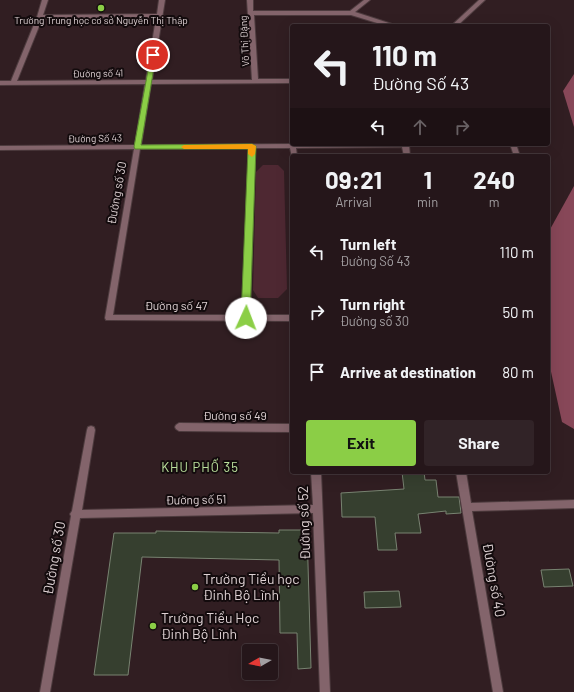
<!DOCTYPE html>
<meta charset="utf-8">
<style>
:root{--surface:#25161a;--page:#312327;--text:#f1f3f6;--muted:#a39fa2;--line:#423539;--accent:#8bce46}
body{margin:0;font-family:Barlow,sans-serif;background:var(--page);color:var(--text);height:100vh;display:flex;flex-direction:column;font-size:15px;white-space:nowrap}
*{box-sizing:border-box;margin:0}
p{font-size:13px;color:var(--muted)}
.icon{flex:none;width:22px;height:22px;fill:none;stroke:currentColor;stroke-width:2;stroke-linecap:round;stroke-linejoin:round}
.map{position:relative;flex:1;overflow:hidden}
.panel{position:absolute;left:290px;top:154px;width:260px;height:320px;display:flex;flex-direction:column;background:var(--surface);border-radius:4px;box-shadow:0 4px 16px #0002,0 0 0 1px var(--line)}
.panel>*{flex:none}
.top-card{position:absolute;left:290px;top:24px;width:260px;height:122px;border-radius:4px;box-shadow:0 4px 16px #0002,0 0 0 1px var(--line);background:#25161a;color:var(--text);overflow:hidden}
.needle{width:26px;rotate:261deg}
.tools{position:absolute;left:242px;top:644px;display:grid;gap:8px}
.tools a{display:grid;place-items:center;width:36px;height:36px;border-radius:4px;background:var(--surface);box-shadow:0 4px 16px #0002,0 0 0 1px var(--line);font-size:20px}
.pin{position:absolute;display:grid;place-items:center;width:34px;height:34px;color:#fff;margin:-17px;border:2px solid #fff;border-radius:50%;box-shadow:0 1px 4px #0007}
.me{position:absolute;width:44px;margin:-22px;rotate:2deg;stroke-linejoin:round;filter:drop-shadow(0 0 3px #0008)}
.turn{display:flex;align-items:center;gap:14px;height:84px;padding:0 16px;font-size:18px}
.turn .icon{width:52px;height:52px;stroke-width:2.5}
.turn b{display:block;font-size:28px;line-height:34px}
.lanes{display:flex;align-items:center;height:38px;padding:0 16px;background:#0003;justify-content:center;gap:20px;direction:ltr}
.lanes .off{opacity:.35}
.eta{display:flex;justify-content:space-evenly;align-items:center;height:68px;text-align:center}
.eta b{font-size:24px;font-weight:700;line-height:28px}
.primary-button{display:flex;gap:8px;margin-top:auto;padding:8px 16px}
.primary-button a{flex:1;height:46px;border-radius:4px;background:var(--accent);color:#111;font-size:16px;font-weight:700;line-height:46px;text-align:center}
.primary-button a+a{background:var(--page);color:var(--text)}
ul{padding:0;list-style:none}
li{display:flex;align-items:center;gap:12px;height:60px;padding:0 16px}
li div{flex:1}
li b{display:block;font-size:15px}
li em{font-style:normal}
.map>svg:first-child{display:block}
</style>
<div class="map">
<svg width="574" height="692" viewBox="0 0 574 692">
<rect width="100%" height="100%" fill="#311e22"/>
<path fill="#4e2832" d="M263,165H278L284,171L287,289L278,298H258L253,290L256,172Z"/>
<g fill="#874758">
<path d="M574,74V127L563,91Z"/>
<path d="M574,186V429L562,422L548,358V233Z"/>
</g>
<g fill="#363f2f" stroke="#788371">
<path d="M402,472H424L425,480H436L438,497H459L461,513L446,514V511L418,514L421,533H395L397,550H378L375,517H342L341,493L404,489Z"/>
<path d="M279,530H307L311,668L298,669L297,633H280L279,560L142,557L128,675H94L114,533H156V531L279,533Z"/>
<path d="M569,569L573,586L544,587L541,570Z"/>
<path d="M399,591L401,607L365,608L364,592Z"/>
</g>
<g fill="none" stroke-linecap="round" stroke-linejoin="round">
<defs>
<g id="street">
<path d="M42,0H48L43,15L157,14L159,0H165L152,80H252L247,0H253V11H350L364,0H370L355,12L395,25L396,26H387L351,15H254L258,79H292V83L151,84L141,145L292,144L409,145L410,156H404L402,147L296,148L297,156H292V157L290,148H255L250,315H292V321L106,320L105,318L134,149L0,150V146L135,145L145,84L0,85V81H11L37,17ZM156,18L146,80L17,81L42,19ZM249,148L242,315H113L140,149Z"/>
<path d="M479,0H485L457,26H451Z"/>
<path d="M510,144H516L520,156H514Z"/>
<path d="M179,423L292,424V432L179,431L176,429L175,427L176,425Z"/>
<path d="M91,426L94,427L95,430L82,510L313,505L311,472H321L330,692H320L313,513L80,518L50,692H40L71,516L70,514L72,511L87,430L88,427Z"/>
<path d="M456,472H466L471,503L574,500V508L472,511L503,692H493Z"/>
</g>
</defs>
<use href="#street" stroke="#4d3b3e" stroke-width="2"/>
<use href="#street" fill="#83646b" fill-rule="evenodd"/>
</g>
<path fill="#8bce46" stroke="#5a862e" d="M151,54L156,55L141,145L252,144L256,146L250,318L249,320L246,321L241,318L248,149H135L134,147Z"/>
<path fill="#f59e0b" d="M252,144L256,146L255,154L252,157L248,154V149H184L181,147L184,145Z"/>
<g fill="#8bce46" stroke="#130b0d" stroke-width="1.5">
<circle cx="101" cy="8" r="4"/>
<circle cx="195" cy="587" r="4"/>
<circle cx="153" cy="626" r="4"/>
</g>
<g text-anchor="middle" stroke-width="4" stroke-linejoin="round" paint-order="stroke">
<g font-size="10" fill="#dfd2d4" stroke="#130b0d">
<text x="101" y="24">Trường Trung học cơ sở Nguyễn Thị Thập</text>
</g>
<g font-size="10" fill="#dfd2d4" stroke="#130b0d">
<text transform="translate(244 41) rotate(-93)" y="4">Võ Thị Đặng</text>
<text transform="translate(98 73) rotate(-1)" y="4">Đường số 41</text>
<text transform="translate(95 138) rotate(-1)" y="4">Đường Số 43</text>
</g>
<g font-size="12" fill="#dfd2d4" stroke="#130b0d">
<text transform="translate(117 193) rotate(-80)" y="4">Đường số 30</text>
<text x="176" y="310">Đường số 47</text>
<text x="235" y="420">Đường số 49</text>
<text transform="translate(196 500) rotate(-1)" y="4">Đường số 51</text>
</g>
<g font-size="13" letter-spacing="1" fill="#bae09c" stroke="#130b0d">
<text x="200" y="472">KHU PHỐ 35</text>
</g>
<g font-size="14" fill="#dfd2d4" stroke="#130b0d">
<text transform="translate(304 523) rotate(-92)" y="5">Đường số 52</text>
<text transform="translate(54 558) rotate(-80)" y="5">Đường số 30</text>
<text transform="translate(494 580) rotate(80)" y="5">Đường số 40</text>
</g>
<g font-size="14" fill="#dfd2d4" stroke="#130b0d" text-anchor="start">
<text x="203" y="584">Trường Tiểu học<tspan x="203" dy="16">Đinh Bộ Lĩnh</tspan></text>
<text x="161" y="623">Trường Tiểu Học<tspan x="161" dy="16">Đinh Bộ Lĩnh</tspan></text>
</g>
</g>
</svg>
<div class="tools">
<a><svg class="needle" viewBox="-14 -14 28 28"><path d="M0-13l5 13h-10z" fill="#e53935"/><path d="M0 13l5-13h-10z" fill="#a39fa2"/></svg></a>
</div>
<div class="pin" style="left:153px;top:55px;background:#d93025"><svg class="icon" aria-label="arrive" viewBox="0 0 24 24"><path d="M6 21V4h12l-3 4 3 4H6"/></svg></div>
<svg class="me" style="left:246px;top:318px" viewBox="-20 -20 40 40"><circle r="19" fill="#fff"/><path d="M0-13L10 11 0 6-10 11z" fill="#8bce46"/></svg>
<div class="top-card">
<div class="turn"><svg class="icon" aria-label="left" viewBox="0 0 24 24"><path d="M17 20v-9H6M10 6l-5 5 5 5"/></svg><div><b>110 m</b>Đường Số 43</div></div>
<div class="lanes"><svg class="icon" aria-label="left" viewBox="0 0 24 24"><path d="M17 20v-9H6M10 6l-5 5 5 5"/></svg><svg class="icon off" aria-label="ahead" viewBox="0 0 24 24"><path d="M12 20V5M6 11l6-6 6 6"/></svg><svg class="icon off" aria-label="right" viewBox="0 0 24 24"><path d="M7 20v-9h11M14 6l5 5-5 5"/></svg></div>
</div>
<section class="panel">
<div class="eta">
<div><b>09:21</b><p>Arrival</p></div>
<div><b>1</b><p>min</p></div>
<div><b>240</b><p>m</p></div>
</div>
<ul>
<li><svg class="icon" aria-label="left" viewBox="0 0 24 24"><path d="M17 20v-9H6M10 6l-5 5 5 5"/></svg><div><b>Turn left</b><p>Đường Số 43</p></div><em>110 m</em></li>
<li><svg class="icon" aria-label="right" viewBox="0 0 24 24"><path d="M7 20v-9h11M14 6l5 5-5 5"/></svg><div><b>Turn right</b><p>Đường số 30</p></div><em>50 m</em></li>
<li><svg class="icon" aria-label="arrive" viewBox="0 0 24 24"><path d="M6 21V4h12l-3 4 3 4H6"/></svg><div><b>Arrive at destination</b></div><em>80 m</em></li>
</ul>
<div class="primary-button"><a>Exit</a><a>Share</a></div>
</section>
</div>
